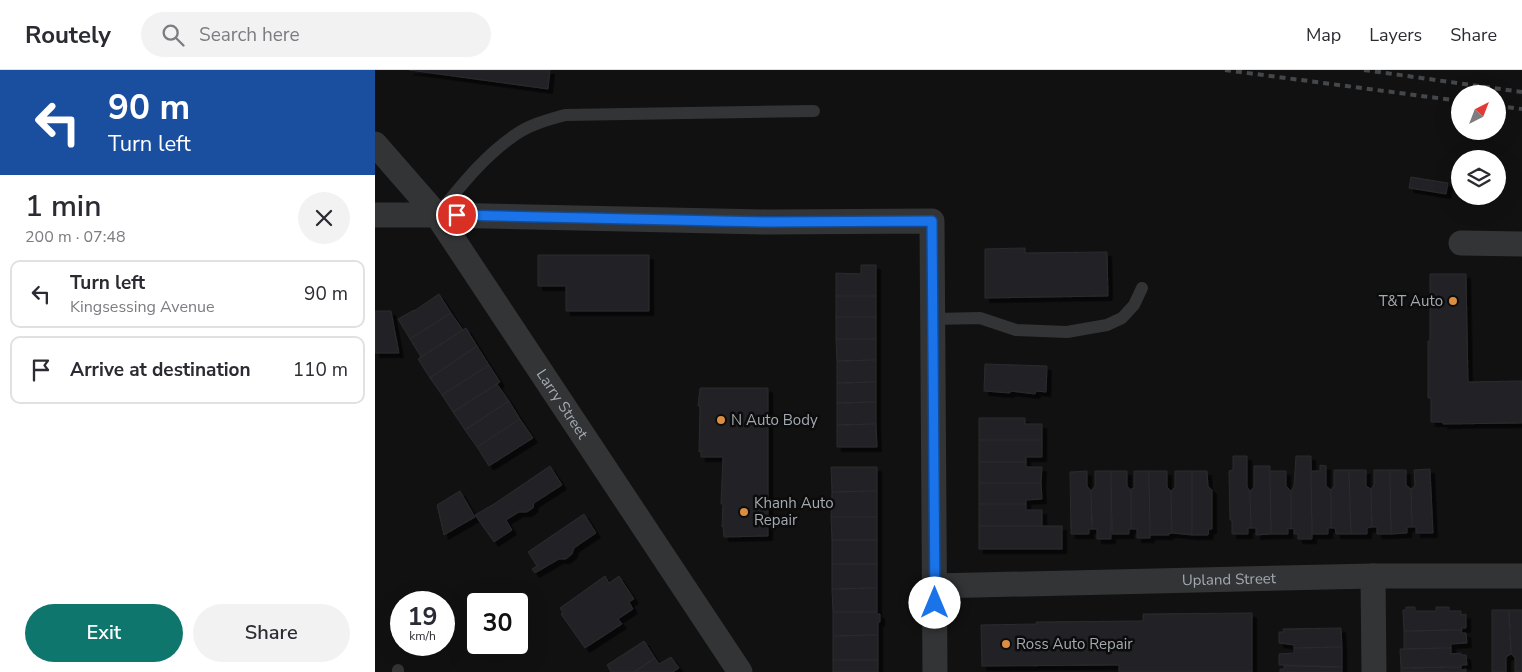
<!DOCTYPE html>
<meta charset="utf-8">
<style>
:root{--surface:#fff;--page:#f2f2f3;--text:#2b2b33;--muted:#7c7c81;--line:#e1e1e2;--accent:#0f766e}
body{margin:0;font-family:"Nunito Sans",sans-serif;background:var(--page);color:var(--text);height:100vh;display:flex;flex-direction:column;font-size:19px;white-space:nowrap}
*{box-sizing:border-box;margin:0}
p{font-size:16px;color:var(--muted)}
.icon{flex:none;width:28px;height:28px;fill:none;stroke:currentColor;stroke-width:2;stroke-linecap:round;stroke-linejoin:round}
.map{position:relative;flex:1;overflow:hidden}
.drawer{display:flex;flex-direction:column;background:var(--surface);width:375px}
.drawer>*{flex:none}
.hud{background:#1a4fa0;color:#fff;overflow:hidden}
.needle{width:32px;rotate:42deg}
.controls{position:absolute;left:1076px;top:15px;display:grid;gap:10px}
.controls a{display:grid;place-items:center;width:55px;height:55px;border-radius:50%;background:var(--surface);box-shadow:0 5px 20px #0002;font-size:25px}
.speed{position:absolute;left:15px;top:521px;display:flex;gap:10px;font-size:25px;font-weight:700;text-align:center}
.speed>*{display:grid;place-content:center;width:65px;height:65px;border-radius:50%;background:var(--surface);box-shadow:0 5px 20px #0002;line-height:1}
.speed small{font-size:12px;font-weight:400}
.speed .limit{border:2px solid #111;border-radius:8px;background:#fff;color:#111}
.pin{position:absolute;display:grid;place-items:center;width:42px;height:42px;color:#fff;margin:-21px;border:2px solid #fff;border-radius:50%;box-shadow:0 1px 5px #0007}
.me{position:absolute;width:55px;margin:-28px;rotate:0deg;stroke-linejoin:round;filter:drop-shadow(0 0 4px #0008)}
.turn{display:flex;align-items:center;gap:18px;height:105px;padding:0 25px;font-size:22px}
.turn .icon{width:65px;height:65px;stroke-width:2.5}
.turn b{display:block;font-size:35px;line-height:42px}
.round{display:grid;place-items:center;flex:none;width:52px;height:52px;border-radius:26px;background:var(--page)}
.overview{display:flex;align-items:center;justify-content:space-between;height:85px;padding:0 25px}
h1{font-size:30px;font-weight:600;line-height:38px}
.action{display:flex;gap:10px;margin-top:auto;padding:10px 25px}
.action a{flex:1;height:58px;border-radius:30px;background:var(--accent);color:#fff;font-size:20px;font-weight:600;line-height:58px;text-align:center}
.action a+a{background:var(--page);color:var(--text)}
ul{padding:0;list-style:none}
li{display:flex;align-items:center;gap:15px;height:68px;margin:0 10px 8px;padding:0 15px;border:2px solid var(--line);border-radius:10px}
li div{flex:1}
li b{display:block;font-size:19px}
li em{font-style:normal}
header{display:flex;align-items:center;gap:30px;box-sizing:border-box;height:70px;padding:0 25px;background:var(--surface);border-bottom:1px solid var(--line)}
header strong{font-size:24px}
nav{display:flex;gap:28px;margin-inline-start:auto;font-size:18px}
.search{width:350px;height:45px;background:var(--page);display:flex;align-items:center;gap:12px;box-sizing:border-box;padding:0 18px;border-radius:28px;color:var(--muted);font-size:19px}
main{display:flex;flex:1;min-height:0}
.map>svg:first-child{display:block}
</style>
<header>
<strong>Routely</strong>
<div class="search"><svg class="icon" aria-label="search" viewBox="0 0 24 24"><circle cx="10" cy="10" r="6"/><path d="M15 15l6 6"/></svg>Search here</div>
<nav><a>Map</a><a>Layers</a><a>Share</a></nav>
</header>
<main>
<section class="drawer">
<div class="hud">
<div class="turn"><svg class="icon" aria-label="left" viewBox="0 0 24 24"><path d="M17 20v-9H6M10 6l-5 5 5 5"/></svg><div><b>90 m</b>Turn left</div></div>
</div>
<div class="overview"><div><h1>1 min</h1><p>200 m · 07:48</p></div><a class="round"><svg class="icon" aria-label="close" viewBox="0 0 24 24"><path d="M6 6l12 12M18 6L6 18"/></svg></a></div>
<ul>
<li><svg class="icon" aria-label="left" viewBox="0 0 24 24"><path d="M17 20v-9H6M10 6l-5 5 5 5"/></svg><div><b>Turn left</b><p>Kingsessing Avenue</p></div><em>90 m</em></li>
<li><svg class="icon" aria-label="arrive" viewBox="0 0 24 24"><path d="M6 21V4h12l-3 4 3 4H6"/></svg><div><b>Arrive at destination</b></div><em>110 m</em></li>
</ul>
<div class="action"><a>Exit</a><a>Share</a></div>
</section>
<div class="map">
<svg width="1147" height="602" viewBox="0 0 1147 602">
<defs>
<filter id="shadow"><feDropShadow dx="4.5" dy="4.5" stdDeviation="0" flood-color="#0009"/></filter>
</defs>
<rect width="100%" height="100%" fill="#111112"/>
<g fill="#242426" stroke="#2b2b2e" filter="url(#shadow)">
<path d="M34,0H175L173,19Z"/>
<path d="M1036,107L1073,113L1071,124L1034,118Z"/>
<path d="M650,178V183L732,182L733,226L610,228V179Z"/>
<path d="M163,185H274V241H191V216H163Z"/>
<path d="M486,195H501V226H461V203L486,204Z"/>
<path d="M1055,204H1091L1093,312L1147,311V353L1068,354V352H1056V328H1053V271H1055Z"/>
<path d="M64,224L76,243L35,269L23,249L39,240V241Z"/>
<rect x="461" y="226" width="40" height="21"/>
<path d="M0,241H16L24,283H0Z"/>
<path d="M76,243L88,260L46,287L35,269Z"/>
<rect x="461" y="247" width="40" height="22"/>
<path d="M91,258L102,276L55,308L43,289Z"/>
<path d="M461,269H501V290L462,291Z"/>
<path d="M102,276L114,295L67,325L55,308Z"/>
<path d="M501,290V312L462,313V291Z"/>
<path d="M610,294L672,296L671,322L661,321L660,324L635,321V323L609,321Z"/>
<path d="M114,295L125,312L78,342L67,325Z"/>
<path d="M501,312V332L462,333V313Z"/>
<path d="M122,314L134,331L90,360L78,342Z"/>
<path d="M325,318H393V466L349,467L348,456L347,457L348,434H346L348,387H326V381L324,382L325,336H323Z"/>
<path d="M134,331L145,349L102,377L90,360Z"/>
<path d="M501,332V354L462,355V333Z"/>
<path d="M604,348H650V354H667V370H604Z"/>
<path d="M145,349L158,368L114,396L102,377Z"/>
<path d="M501,354L502,377H462V355Z"/>
<path d="M604,370H667V387H651V392H604Z"/>
<path d="M858,386H872V417L875,421L876,458H873V464H857V450H855L854,401L858,400Z"/>
<path d="M921,386H936L937,469H923V464H919V458L916,459V421L919,416Z"/>
<path d="M604,392H651V397H667L666,413H604Z"/>
<path d="M945,395L951,396V416L956,420V458H953V464H937L936,401H945Z"/>
<path d="M175,396L187,415L159,433L158,438L152,442H144L131,450L137,460L119,472L100,445L119,434Z"/>
<path d="M879,396H895L896,464L881,465V458H876L875,421L879,417Z"/>
<path d="M456,397H502V421L457,422Z"/>
<path d="M1055,399L1058,463H1041V457H1037L1036,419L1040,416L1039,400Z"/>
<path d="M959,400H974L976,464H961L960,458H956V420L959,416Z"/>
<path d="M974,400H991V416L996,419L997,457L992,458V464H976Z"/>
<path d="M999,400H1015L1016,464H1002V457H997L996,419L999,415Z"/>
<path d="M1015,400H1031V415L1036,419L1037,457H1032V463L1016,464Z"/>
<path d="M712,401V416L716,421L717,459H714V464H696L695,402Z"/>
<path d="M720,401H736V469H722V459H717L716,421L720,416Z"/>
<path d="M736,401H752V416L756,420V459H754V464H737Z"/>
<path d="M759,401H774L775,468H762V459H756V419L759,418Z"/>
<path d="M774,401H792V417L796,421L797,463L793,464L794,465H775Z"/>
<path d="M800,401H817V465L797,463L796,421L800,417Z"/>
<path d="M817,401H832L833,416L837,420V459H834L833,465H817Z"/>
<path d="M895,401H911V416L916,421V459L913,458V464H896Z"/>
<path d="M604,413H666L667,429L651,430V434H604Z"/>
<path d="M85,421L100,447L69,465L62,435Z"/>
<path d="M502,421V447H456L457,422Z"/>
<path d="M604,434H651V440H667V456H604Z"/>
<path d="M209,444L221,463L199,478L197,484L191,489H184L160,503L157,499L162,496L153,482Z"/>
<path d="M456,447H502V470H457Z"/>
<rect x="604" y="456" width="83" height="23"/>
<rect x="457" y="470" width="45" height="24"/>
<path d="M457,494H502V518L457,519Z"/>
<path d="M230,506L234,513L244,506L259,529L254,532L258,539L243,549L247,554L210,578L186,544L188,543L185,538Z"/>
<path d="M502,518V542H458L457,519Z"/>
<path d="M1031,537H1040V541H1061V537H1074V541H1086V545L1091,544V558H1086L1087,560L1029,561L1028,540H1031Z"/>
<path d="M1117,540H1134L1136,584L1131,587V602H1117Z"/>
<path d="M1134,540H1147V602H1140V588L1136,584Z"/>
<path d="M458,542H502V544H505V552H503V565L458,566Z"/>
<path d="M877,543V602H744V595L607,596L606,555L662,554L661,552L768,551V544Z"/>
<path d="M966,558L967,577L919,578V575L904,573V562H909L908,559Z"/>
<path d="M1087,560L1086,563H1091L1092,573L1076,574V578L1029,579V561Z"/>
<path d="M503,565V590H458V566Z"/>
<path d="M269,571L280,588L259,602H236L232,595Z"/>
<path d="M967,577V597L904,595V584L919,583V578Z"/>
<path d="M1076,578V584L1086,583V585H1091L1092,595H1087L1086,597L1026,598L1025,579Z"/>
<path d="M296,587L304,598L298,602H259L280,588L284,594Z"/>
<rect x="458" y="590" width="45" height="12"/>
<path d="M909,596L967,597V602H905V599H909Z"/>
<path d="M1086,597V600L1091,599V602H1026V598Z"/>
</g>
<g fill="none" stroke-linecap="round" stroke-linejoin="round">
<g stroke="#323436" stroke-width="12">
<path d="M62,145C86,116 109,86 140,65C155,54 173,50 190,45L439,41"/>
<path d="M558,249L605,248L641,260L692,262L732,255L747,248L759,235L767,218"/>
<path d="M23,600V602"/>
</g>
<g stroke="#323436" stroke-width="25">
<path id="s1" d="M0,74L62,145L365,602"/>
<path d="M0,145H62L393,152L557,151L560,602"/>
<path d="M1086,173L1147,174"/>
<path d="M998,506L999,602"/>
<path id="s2" d="M560,516L998,506H1147"/>
</g>
<g stroke="#45484b" stroke-width="4" stroke-dasharray="6 5" stroke-linecap="butt">
<path d="M850,0L1085,31"/>
<path d="M989,0L1147,22"/>
<path d="M1122,36L1147,39"/>
</g>
</g>
<g fill="none" stroke-linecap="round" stroke-linejoin="round">
<defs>
<path id="route" d="M82,145L392,152L557,151L560,533"/>
</defs>
<use href="#route" stroke="#114b97" stroke-width="12"/>
<use href="#route" stroke="#1a73e8" stroke-width="9"/>
</g>
<g fill="#db8d40" stroke="#0c0c0d" stroke-width="2">
<circle cx="1078" cy="231" r="5"/>
<circle cx="346" cy="350" r="5"/>
<circle cx="369" cy="442" r="5"/>
<circle cx="631" cy="574" r="5"/>
</g>
<g text-anchor="middle" stroke-width="5" stroke-linejoin="round" paint-order="stroke">
<g font-size="15" fill="#a4aab1" stroke="#0c0c0d" text-anchor="start">
<text x="1068" y="236" text-anchor="end">T&amp;T Auto</text>
<text x="356" y="355">N Auto Body</text>
<text x="379" y="438">Khanh Auto<tspan x="379" dy="17">Repair</tspan></text>
<text x="641" y="579">Ross Auto Repair</text>
</g>
<g font-size="15" fill="#a4aab1" stroke="#0c0c0d">
<text dy="5" stroke="none"><textPath href="#s1" startOffset="321">Larry Street</textPath></text>
<text dy="5" stroke="none"><textPath href="#s2" startOffset="294">Upland Street</textPath></text>
</g>
</g>
</svg>
<div class="controls">
<a><svg class="needle" viewBox="-14 -14 28 28"><path d="M0-13l5 13h-10z" fill="#e53935"/><path d="M0 13l5-13h-10z" fill="#7c7c81"/></svg></a>
<a><svg class="icon" aria-label="layers" viewBox="0 0 24 24"><path d="M12 4l9 5-9 5-9-5zM3 14l9 5 9-5"/></svg></a>
</div>
<div class="speed"><div>19<small>km/h</small></div><div class="limit">30</div></div>
<div class="pin" style="left:82px;top:145px;background:#d93025"><svg class="icon" aria-label="arrive" viewBox="0 0 24 24"><path d="M6 21V4h12l-3 4 3 4H6"/></svg></div>
<svg class="me" style="left:560px;top:533px" viewBox="-20 -20 40 40"><circle r="19" fill="#fff"/><path d="M0-13L10 11 0 6-10 11z" fill="#1a73e8"/></svg>
</div>
</main>
